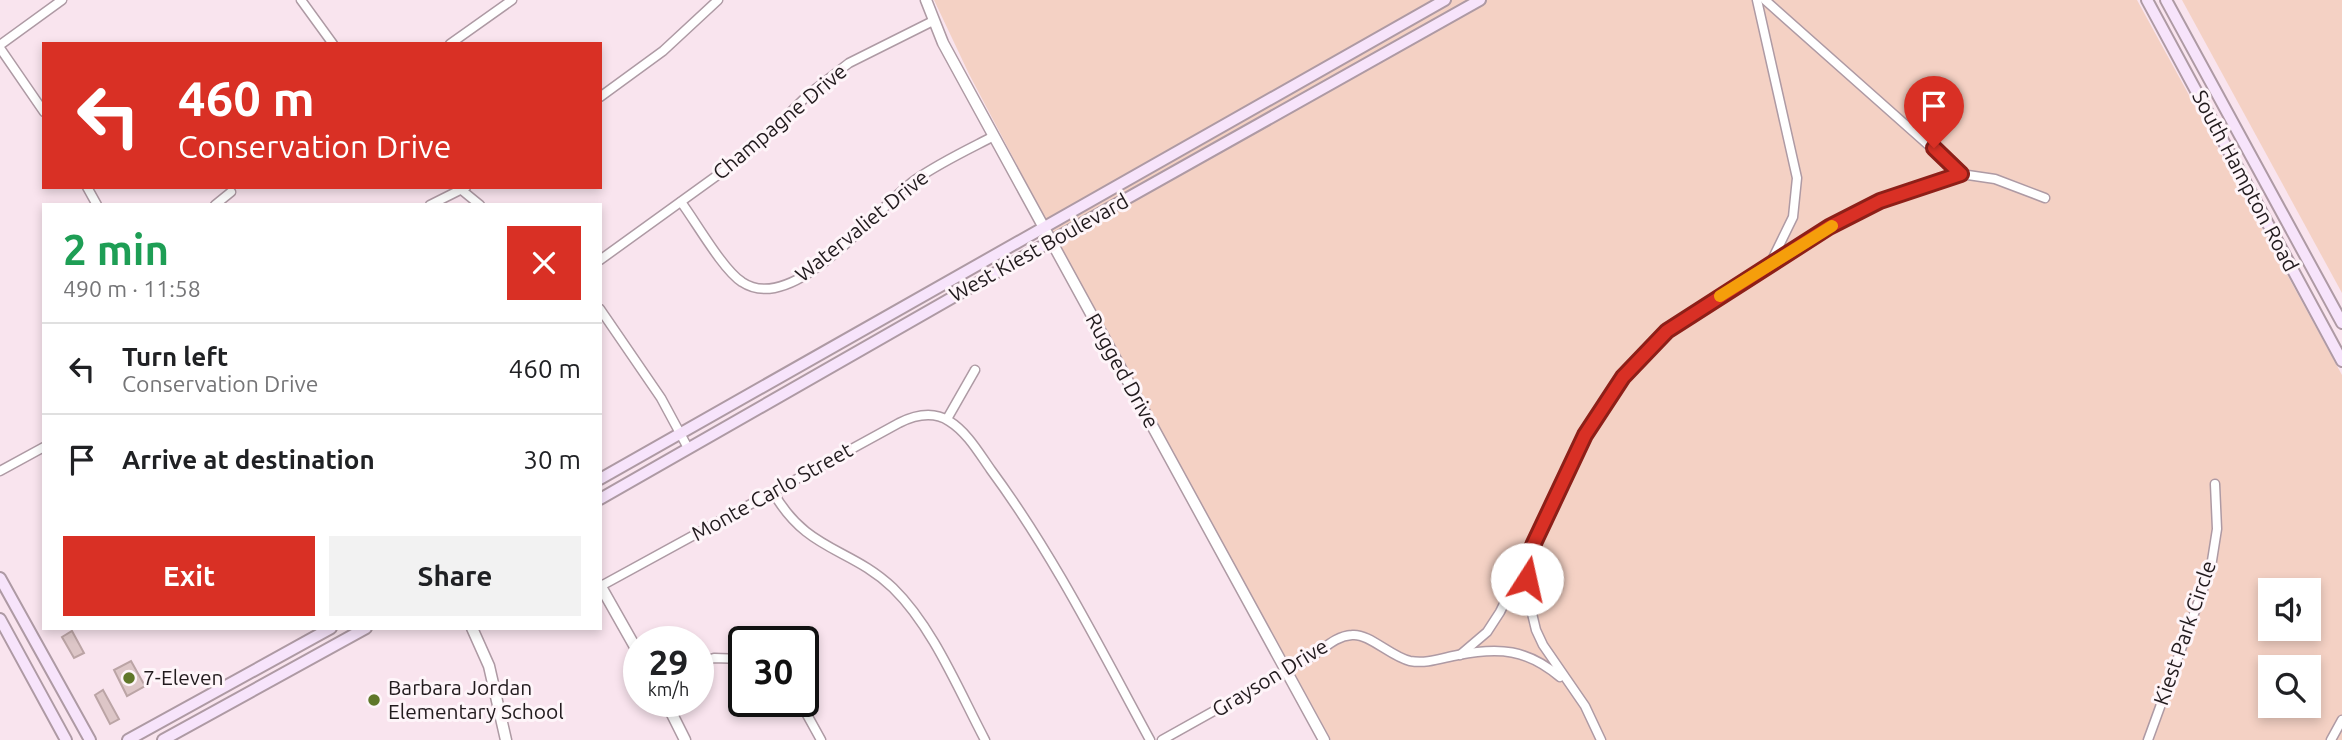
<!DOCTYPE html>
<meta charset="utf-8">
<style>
:root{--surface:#fff;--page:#f2f2f2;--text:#202124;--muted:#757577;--line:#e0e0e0;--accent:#d93025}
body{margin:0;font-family:Ubuntu,sans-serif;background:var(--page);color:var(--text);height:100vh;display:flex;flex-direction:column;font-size:26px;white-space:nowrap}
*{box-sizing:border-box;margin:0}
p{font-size:23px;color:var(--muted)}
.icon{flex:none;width:38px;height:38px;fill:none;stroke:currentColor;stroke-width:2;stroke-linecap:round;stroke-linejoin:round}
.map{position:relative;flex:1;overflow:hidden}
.panel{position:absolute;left:42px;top:203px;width:560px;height:427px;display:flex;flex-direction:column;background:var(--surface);border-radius:0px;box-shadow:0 4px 10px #0003}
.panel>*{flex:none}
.guide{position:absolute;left:42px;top:42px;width:560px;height:147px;border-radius:0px;box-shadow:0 4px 10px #0003;background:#d93025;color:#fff;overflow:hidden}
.controls{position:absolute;left:2258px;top:578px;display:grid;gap:14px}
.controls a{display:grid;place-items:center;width:63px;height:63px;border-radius:0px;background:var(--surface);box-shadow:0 4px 10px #0003;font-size:35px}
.speed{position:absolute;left:623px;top:626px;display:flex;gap:14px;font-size:35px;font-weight:700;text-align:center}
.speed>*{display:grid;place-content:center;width:91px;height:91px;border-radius:50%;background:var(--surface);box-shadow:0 4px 10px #0003;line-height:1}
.speed small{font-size:18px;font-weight:400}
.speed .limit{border:4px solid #111;border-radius:10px;background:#fff;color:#111}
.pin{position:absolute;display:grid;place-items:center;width:60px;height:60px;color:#fff;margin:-72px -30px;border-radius:50% 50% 50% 0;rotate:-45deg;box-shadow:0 0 7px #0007}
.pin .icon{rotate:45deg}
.me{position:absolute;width:77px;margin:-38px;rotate:10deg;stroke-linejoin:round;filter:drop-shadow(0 0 5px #0008)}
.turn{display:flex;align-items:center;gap:24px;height:147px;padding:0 21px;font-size:32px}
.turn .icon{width:91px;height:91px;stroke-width:2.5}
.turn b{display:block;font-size:49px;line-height:60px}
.round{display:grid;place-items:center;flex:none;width:74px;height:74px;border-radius:0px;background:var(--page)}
.headline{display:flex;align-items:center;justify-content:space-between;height:119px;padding:0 21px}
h1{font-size:42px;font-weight:600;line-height:52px;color:#1e9e55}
.action{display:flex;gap:14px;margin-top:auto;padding:14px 21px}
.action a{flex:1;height:80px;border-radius:0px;background:var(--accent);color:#fff;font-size:28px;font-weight:600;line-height:80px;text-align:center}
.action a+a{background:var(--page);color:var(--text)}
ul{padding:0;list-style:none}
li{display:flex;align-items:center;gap:21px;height:91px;padding:0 21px;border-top:2px solid var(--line)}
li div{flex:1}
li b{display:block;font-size:26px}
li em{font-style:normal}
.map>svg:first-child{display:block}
</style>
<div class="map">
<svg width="2342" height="740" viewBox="0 0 2342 740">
<rect width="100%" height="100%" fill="#f9e4ee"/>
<g fill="#f4d1c4" fill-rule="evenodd">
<path d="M934,0H2137L2342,375V740H1331L1058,243L969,74ZM2270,590H2308V628H2270ZM2270,667H2308V705H2270Z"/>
<path d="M2182,0H2342V293Z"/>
</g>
<g fill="#ddc6c7" stroke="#bba4a5" stroke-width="2">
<path d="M72,631L84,653L74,658L62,637Z"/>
<path d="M131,661L145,686L127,696L114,670Z"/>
<path d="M103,690L119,719L110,724L95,695Z"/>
</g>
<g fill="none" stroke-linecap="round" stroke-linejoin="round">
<defs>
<g id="minor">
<path d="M301,0L333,44"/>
<path d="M1757,0L1797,178L1793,217L1772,260"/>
<path d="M1765,0L1961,174"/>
<path d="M450,44L512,0"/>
<path d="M0,45L62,0"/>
<path d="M0,48L44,112"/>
<path d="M600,97L663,51L718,0"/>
<path d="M87,187L97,205"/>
<path d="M458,187L480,205"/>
<path d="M681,202C696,222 723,270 742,282C794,317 876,208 915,180C939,163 967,150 994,136"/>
<path d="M215,205L231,192"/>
<path d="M430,205L466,187"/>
<path d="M600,260L751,151L810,93L849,63L933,21"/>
<path d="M600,309L661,398L688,448"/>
<path d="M947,419L975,370"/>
<path d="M0,471L44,447"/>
<path d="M773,492C807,552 850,547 893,588C933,627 959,691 985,740"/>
<path d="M601,586L899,423C915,415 933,411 949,421C967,432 979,453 991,470C1053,554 1100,648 1150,740"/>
<path d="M1460,655L1487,632L1500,612L1525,561"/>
<path d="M698,663L714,658L744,659"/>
<path d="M800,702L821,740"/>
<path d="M1162,740L1314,655C1326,647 1336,636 1352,635C1369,633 1391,657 1410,661C1427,664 1442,658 1458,655C1499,647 1527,649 1560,677"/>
<path d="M1601,740L1585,706L1543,645L1536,630L1528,597V556L1585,435L1623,377L1667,332L1707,304L1829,227L1880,201L1961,174L1995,179L2045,198"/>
<path d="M2148,740L2211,567L2217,529L2215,484"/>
<path d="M2331,740L2342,720"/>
</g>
<g id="tertiary">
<path d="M926,0L943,43L967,87L1324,740"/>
<path d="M600,585L639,654"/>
<path d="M472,628L489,666L506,740"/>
<path d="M666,702L685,740"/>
</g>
<g id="secondary">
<path d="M2147,0L2342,361"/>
<path d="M2166,0L2342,323"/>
<path d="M600,479L1445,0"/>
<path d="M600,499L1060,236L1480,0"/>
<path d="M0,578L90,740"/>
<path d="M0,619L66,740"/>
<path d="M128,740L331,628"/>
<path d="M163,740L366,628"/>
</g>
</defs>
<use href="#minor" stroke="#ae9aa4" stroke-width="11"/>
<use href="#tertiary" stroke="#ae9aa4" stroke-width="13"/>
<use href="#secondary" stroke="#ae9aa4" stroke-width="14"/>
<use href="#minor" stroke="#fff" stroke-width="8"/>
<use href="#tertiary" stroke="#fff" stroke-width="10"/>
<use href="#secondary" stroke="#f7e4fb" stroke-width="10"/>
</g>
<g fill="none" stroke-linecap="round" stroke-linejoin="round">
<defs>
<path id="route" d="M1527,579L1528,556L1585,435L1623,377L1667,331L1829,227L1880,201L1961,174L1934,148"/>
</defs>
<use href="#route" stroke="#8d1f18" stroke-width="18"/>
<use href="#route" stroke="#d93025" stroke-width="12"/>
<path stroke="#f59e0b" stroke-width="12" d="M1720,296L1832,226"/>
</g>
<g fill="#5f7729" stroke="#fef5f9" stroke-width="2.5">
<circle cx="129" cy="678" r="7"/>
<circle cx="374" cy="700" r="7"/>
</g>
<g text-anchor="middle" stroke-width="6" stroke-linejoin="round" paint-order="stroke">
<g font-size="21" fill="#211a1d" stroke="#fef5f9">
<text transform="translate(780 122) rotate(-40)" y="7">Champagne Drive</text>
<text transform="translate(2245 181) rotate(62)" y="7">South Hampton Road</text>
<text transform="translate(862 226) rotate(-39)" y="7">Watervaliet Drive</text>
<text transform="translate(1039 248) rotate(-29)" y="7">West Kiest Boulevard</text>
<text transform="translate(1122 371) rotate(61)" y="7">Rugged Drive</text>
<text transform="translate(772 492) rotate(-29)" y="7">Monte Carlo Street</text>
<text transform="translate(2185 633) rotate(-71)" y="7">Kiest Park Circle</text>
<text transform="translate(1270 678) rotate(-31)" y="7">Grayson Drive</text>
</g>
<g font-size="21" fill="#211a1d" stroke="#fef5f9" text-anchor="start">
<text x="143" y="685">7-Eleven</text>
<text x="388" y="695">Barbara Jordan<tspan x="388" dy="24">Elementary School</tspan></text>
</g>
</g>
</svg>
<div class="controls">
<a><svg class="icon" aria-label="sound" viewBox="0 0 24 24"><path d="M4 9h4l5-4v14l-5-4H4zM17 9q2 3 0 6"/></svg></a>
<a><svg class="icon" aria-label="search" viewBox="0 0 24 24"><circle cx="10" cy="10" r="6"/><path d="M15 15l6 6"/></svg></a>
</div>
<div class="speed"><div>29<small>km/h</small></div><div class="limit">30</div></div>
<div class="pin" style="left:1934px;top:148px;background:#d93025"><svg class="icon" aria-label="arrive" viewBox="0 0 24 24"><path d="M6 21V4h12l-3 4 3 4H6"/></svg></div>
<svg class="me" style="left:1527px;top:579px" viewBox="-20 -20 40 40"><circle r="19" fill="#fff"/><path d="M0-13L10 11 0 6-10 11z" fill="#d93025"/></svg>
<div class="guide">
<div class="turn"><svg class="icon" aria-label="left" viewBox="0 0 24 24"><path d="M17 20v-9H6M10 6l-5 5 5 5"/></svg><div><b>460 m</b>Conservation Drive</div></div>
</div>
<section class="panel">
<div class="headline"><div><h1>2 min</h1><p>490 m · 11:58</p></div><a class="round" style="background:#d93025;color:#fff"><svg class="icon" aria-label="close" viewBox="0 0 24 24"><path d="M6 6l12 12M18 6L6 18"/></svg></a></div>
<ul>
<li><svg class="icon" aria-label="left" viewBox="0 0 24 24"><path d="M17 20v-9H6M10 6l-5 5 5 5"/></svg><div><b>Turn left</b><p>Conservation Drive</p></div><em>460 m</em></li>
<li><svg class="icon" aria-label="arrive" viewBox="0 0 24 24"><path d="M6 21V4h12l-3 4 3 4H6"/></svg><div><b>Arrive at destination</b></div><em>30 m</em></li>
</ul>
<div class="action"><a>Exit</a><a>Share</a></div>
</section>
</div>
